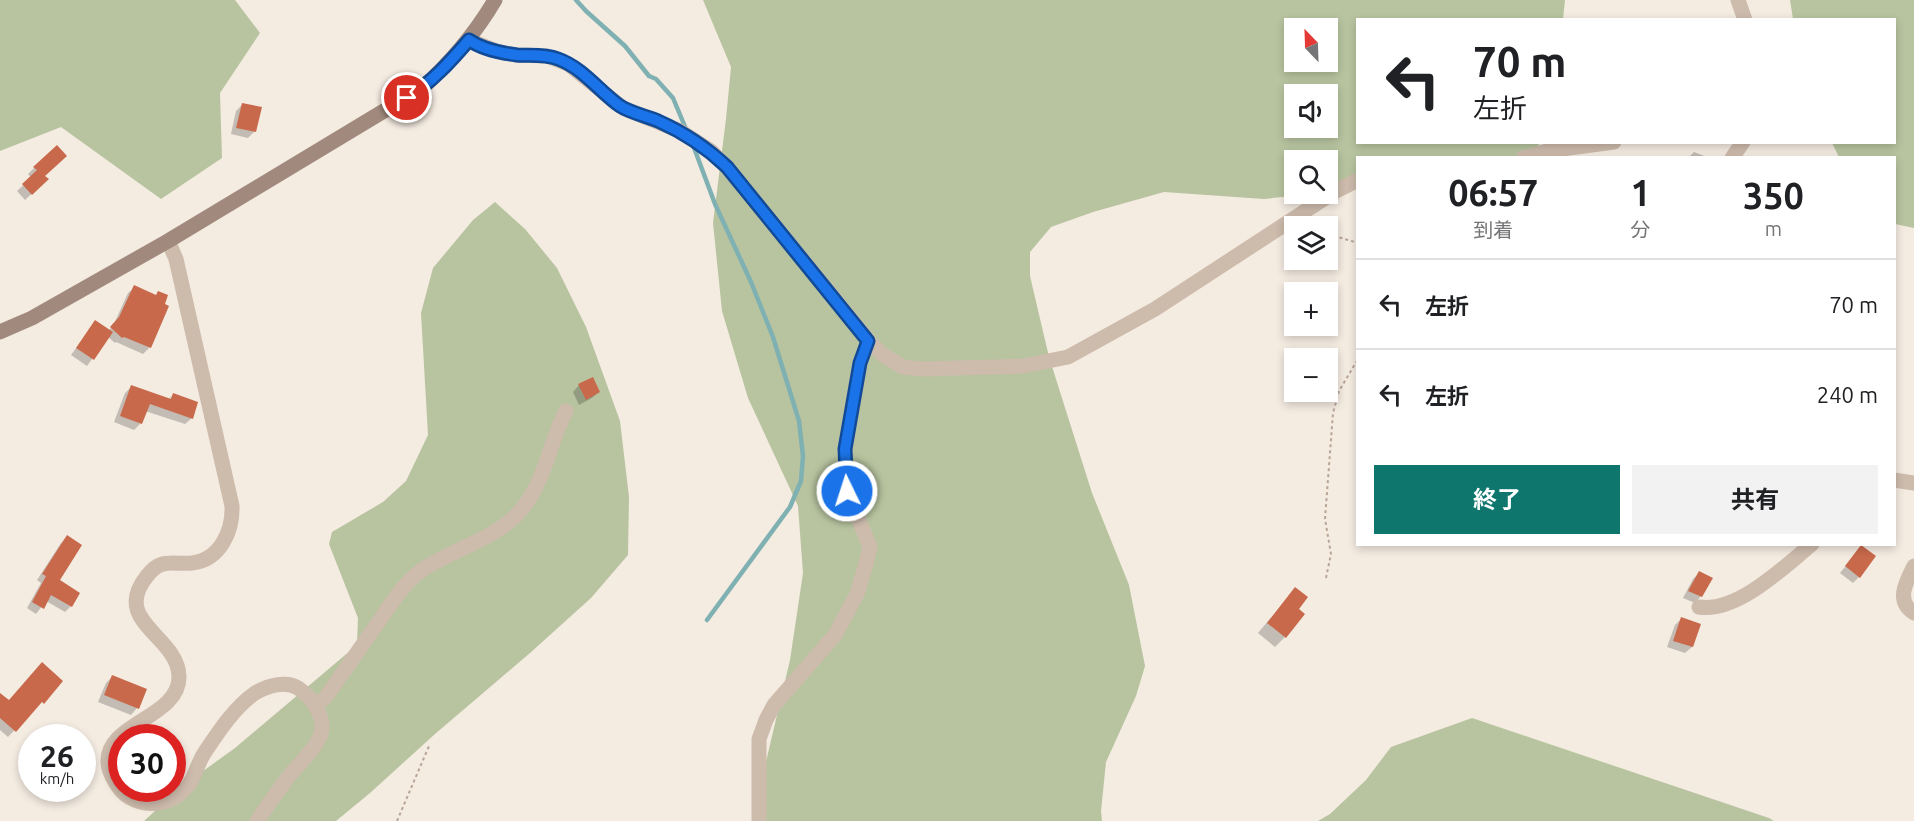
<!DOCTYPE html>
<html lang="ja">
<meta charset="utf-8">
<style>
:root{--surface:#fff;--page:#f2f2f2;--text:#202124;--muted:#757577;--line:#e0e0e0;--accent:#0f766e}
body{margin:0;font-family:Ubuntu,"Noto Sans JP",sans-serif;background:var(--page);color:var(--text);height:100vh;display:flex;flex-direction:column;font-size:22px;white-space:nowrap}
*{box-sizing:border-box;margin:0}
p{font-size:20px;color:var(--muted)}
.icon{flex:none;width:33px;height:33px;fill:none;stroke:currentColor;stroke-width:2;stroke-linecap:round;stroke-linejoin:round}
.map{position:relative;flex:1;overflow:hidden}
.drawer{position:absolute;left:1356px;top:156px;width:540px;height:390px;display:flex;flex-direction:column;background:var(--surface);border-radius:0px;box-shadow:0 3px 9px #0003}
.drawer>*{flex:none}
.top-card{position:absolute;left:1356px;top:18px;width:540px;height:126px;border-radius:0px;box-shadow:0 3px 9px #0003;background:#fff;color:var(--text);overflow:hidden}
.needle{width:39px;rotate:337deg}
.controls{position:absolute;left:1284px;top:18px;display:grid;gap:12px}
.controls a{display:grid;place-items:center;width:54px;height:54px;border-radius:0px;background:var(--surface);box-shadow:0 3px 9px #0003;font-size:30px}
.speed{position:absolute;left:18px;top:724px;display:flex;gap:12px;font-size:30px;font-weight:700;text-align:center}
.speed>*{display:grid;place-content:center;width:78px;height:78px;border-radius:50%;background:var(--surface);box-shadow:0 3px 9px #0003;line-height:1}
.speed small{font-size:15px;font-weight:400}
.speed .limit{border:9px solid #d22;background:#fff;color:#111}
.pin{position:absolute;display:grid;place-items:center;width:51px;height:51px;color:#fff;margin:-26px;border:3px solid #fff;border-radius:50%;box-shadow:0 2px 6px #0007}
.me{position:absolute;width:66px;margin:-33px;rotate:356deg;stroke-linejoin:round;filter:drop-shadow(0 0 4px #0008)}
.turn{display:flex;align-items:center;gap:21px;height:126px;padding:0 18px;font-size:27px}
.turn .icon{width:78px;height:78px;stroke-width:2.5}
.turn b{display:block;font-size:42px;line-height:51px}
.eta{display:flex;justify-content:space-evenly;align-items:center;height:102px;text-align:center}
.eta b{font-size:36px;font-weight:700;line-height:42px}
.action{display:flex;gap:12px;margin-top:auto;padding:12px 18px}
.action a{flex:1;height:69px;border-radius:0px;background:var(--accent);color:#fff;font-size:24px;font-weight:700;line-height:69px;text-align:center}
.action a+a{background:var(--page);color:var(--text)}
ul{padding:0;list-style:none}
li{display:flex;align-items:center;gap:18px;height:90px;padding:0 18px;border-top:2px solid var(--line)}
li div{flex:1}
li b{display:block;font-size:22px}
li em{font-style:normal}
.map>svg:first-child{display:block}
</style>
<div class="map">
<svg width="1914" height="821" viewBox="0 0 1914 821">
<rect width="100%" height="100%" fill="#f4ebe1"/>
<g fill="#b8c4a0" fill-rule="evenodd">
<path d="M0,0H235L260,33L220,93L222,158L161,199L61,127L0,151Z"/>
<path d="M703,0H1565L1563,19L1358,20V142L1540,143L1530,157L1358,158L1357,188L1328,191V160H1294V194H1310L1264,199L1164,192L1093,212L1051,227L1030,252V276L1049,357L1092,493L1129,585L1145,666L1136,696L1106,762L1101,811L1102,821H752L790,660L803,573L798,506L748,398L722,311L713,223L726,119L731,67ZM1294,28H1328V62H1294ZM1294,94H1328V128H1294Z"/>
<path d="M1790,0H1914V228L1895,224L1894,158L1839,157L1832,143L1894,142V20L1793,19Z"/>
<path d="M495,202L525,229L557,268L586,327L620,421L629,497L628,555L591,598L530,653L435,734L370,793L336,821H144L181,787L235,748L357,645L358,618L329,544L332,532L383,502L406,481L428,435L421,313L433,268L473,220Z"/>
<path d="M1472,718L1769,818L1774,821H1318L1330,814L1366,780L1391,747Z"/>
</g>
<g fill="#0003">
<path d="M242,105L255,131L248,138L231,134L236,111Z"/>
<path d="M1694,152L1707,157L1706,158H1688Z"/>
<path d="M58,163L44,176L47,179L25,200L17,191L31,178L28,174L34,168Z"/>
<path d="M135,287L150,347L143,354L116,342L115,343L108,337L87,366L71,355L95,322L108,331L113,326L128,293Z"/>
<path d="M579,385L599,392L592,398L579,405L573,392Z"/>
<path d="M132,386L168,400L173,395L192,418L185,424L145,411L141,423L134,430L114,422L125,393Z"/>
<path d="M67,537L58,581L71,606L65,612L46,601L36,614L27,608L41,583L37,580L61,543Z"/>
<path d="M1861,547L1859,577L1853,583L1840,573Z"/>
<path d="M1699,573L1701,596L1695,603L1683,598L1693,579Z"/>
<path d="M1295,589L1296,609L1285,637L1275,647L1258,633Z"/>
<path d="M1681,619L1699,625L1692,647L1685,653L1667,647L1675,625Z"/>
<path d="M112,677L145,690L137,708L131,715L98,702L106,683Z"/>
<path d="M61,681L8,737L0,730V695L8,702Z"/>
</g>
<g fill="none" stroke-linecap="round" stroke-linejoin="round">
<g stroke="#7fb0b2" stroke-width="4.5">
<path d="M576,0L586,11L625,46L649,76L656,79L673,98L686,129"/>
<path d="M693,145L715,204L751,282L773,337L799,421L803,456L801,481L790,507L707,620"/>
</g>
</g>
<g fill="#c8694b">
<path d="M242,103L262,107L256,132L236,128Z"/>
<path d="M57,145L67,156L45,176L49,179L32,195L22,184L37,170L33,167Z"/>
<path d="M134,285L156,295L158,291L168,295L165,304L169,306L151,348L124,337L122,338L110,327L119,317Z"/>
<path d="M95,320L113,332L94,360L76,348Z"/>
<path d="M593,377L600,392L586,400L578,384Z"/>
<path d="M131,385L171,399L173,393L198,402L193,419L150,404L142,424L120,416Z"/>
<path d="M67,535L82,545L60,580L80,593L72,607L51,595L44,609L32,602L46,576L42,574Z"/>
<path d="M1861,545L1876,556L1860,578L1845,566Z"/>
<path d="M1699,571L1713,578L1702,597L1688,591Z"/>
<path d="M1295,587L1308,597L1299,609L1305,614L1286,638L1267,623Z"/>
<path d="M1681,617L1701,624L1693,647L1673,641Z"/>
<path d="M42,662L63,681L44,704L42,702L16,732L0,718V693L9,700Z"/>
<path d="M112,675L147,689L139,709L104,695Z"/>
</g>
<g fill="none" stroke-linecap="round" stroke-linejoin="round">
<g stroke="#b9a596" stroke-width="2" stroke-dasharray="3 3" stroke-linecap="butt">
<path d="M1328,234L1358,243"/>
<path d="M1326,578L1331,554L1325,519L1333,413L1339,391L1358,359"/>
<path d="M397,821L429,746"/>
</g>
<g stroke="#cdbbac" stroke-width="15">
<path d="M1738,0L1745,20"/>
<path d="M469,40L496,51L516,55L547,56L568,64L623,108L680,131L711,151L727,167L869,341L883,355L903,367L922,369L1023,366L1068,357L1155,309L1336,191L1358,180"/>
<path d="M1523,158L1547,151L1614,142"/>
<path d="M1732,158L1743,142"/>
<path d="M168,241L176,259L232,506C233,531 220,560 192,563C173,565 161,557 147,576C110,622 179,636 179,677C179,718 105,723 108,763C109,774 119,792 129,797C149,809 175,804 189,784C196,774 198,762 205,752C219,731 234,708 255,693C267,686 286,680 298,688C310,696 323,713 322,729C321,745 295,767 286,780C276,794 266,807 257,821"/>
<path d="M1894,480L1914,483"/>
<path d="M1914,566C1906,582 1895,601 1914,613"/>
<path d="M1699,607C1737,613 1784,567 1812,544"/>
<path d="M315,706L325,698C341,675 357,653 373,630C387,610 402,584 422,570C451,550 498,538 520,511C545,483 549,443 566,411"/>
<path d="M759,821V739L766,720L774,705L835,635L857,594L866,564L870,547L847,491L845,449L860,363L869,341"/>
</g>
<path stroke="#a18a7d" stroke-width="15" d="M0,332L32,318L168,241L422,88C451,62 475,34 495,0"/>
</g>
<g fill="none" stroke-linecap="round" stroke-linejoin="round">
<defs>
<path id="route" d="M407,98C432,82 450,62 469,40C482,49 501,53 517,55C531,56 544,54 558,59C583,68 599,91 620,106C631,113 646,116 658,121C685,133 706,147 727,167L868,341L860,363L845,449L847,491"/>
</defs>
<use href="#route" stroke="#114b97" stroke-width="15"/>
<use href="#route" stroke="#1a73e8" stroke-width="10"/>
</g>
</svg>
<div class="controls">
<a><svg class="needle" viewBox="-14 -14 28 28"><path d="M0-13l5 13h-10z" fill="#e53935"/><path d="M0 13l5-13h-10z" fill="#757577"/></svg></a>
<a><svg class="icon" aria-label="sound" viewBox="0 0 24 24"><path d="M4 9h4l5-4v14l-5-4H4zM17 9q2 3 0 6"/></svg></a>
<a><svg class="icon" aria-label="search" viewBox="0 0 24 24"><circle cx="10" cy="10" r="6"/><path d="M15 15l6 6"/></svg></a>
<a><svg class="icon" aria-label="layers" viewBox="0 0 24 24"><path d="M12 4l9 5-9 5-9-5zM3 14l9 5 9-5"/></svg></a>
<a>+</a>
<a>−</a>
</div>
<div class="speed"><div>26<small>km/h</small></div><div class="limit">30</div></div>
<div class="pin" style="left:407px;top:98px;background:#d93025"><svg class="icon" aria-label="arrive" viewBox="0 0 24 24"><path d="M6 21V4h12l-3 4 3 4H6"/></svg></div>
<svg class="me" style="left:847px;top:491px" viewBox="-20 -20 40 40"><circle r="17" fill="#1a73e8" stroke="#fff" stroke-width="3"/><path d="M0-11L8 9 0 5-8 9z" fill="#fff"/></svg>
<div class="top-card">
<div class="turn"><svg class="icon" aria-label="left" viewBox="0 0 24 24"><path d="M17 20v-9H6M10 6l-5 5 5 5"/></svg><div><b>70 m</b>左折</div></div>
</div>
<section class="drawer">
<div class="eta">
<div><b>06:57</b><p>到着</p></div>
<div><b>1</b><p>分</p></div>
<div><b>350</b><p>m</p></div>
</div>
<ul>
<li><svg class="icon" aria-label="left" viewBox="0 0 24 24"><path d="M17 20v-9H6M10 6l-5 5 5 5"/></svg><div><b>左折</b></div><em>70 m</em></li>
<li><svg class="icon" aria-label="left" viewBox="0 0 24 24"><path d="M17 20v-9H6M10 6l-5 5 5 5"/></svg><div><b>左折</b></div><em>240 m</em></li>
</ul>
<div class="action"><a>終了</a><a>共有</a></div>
</section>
</div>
